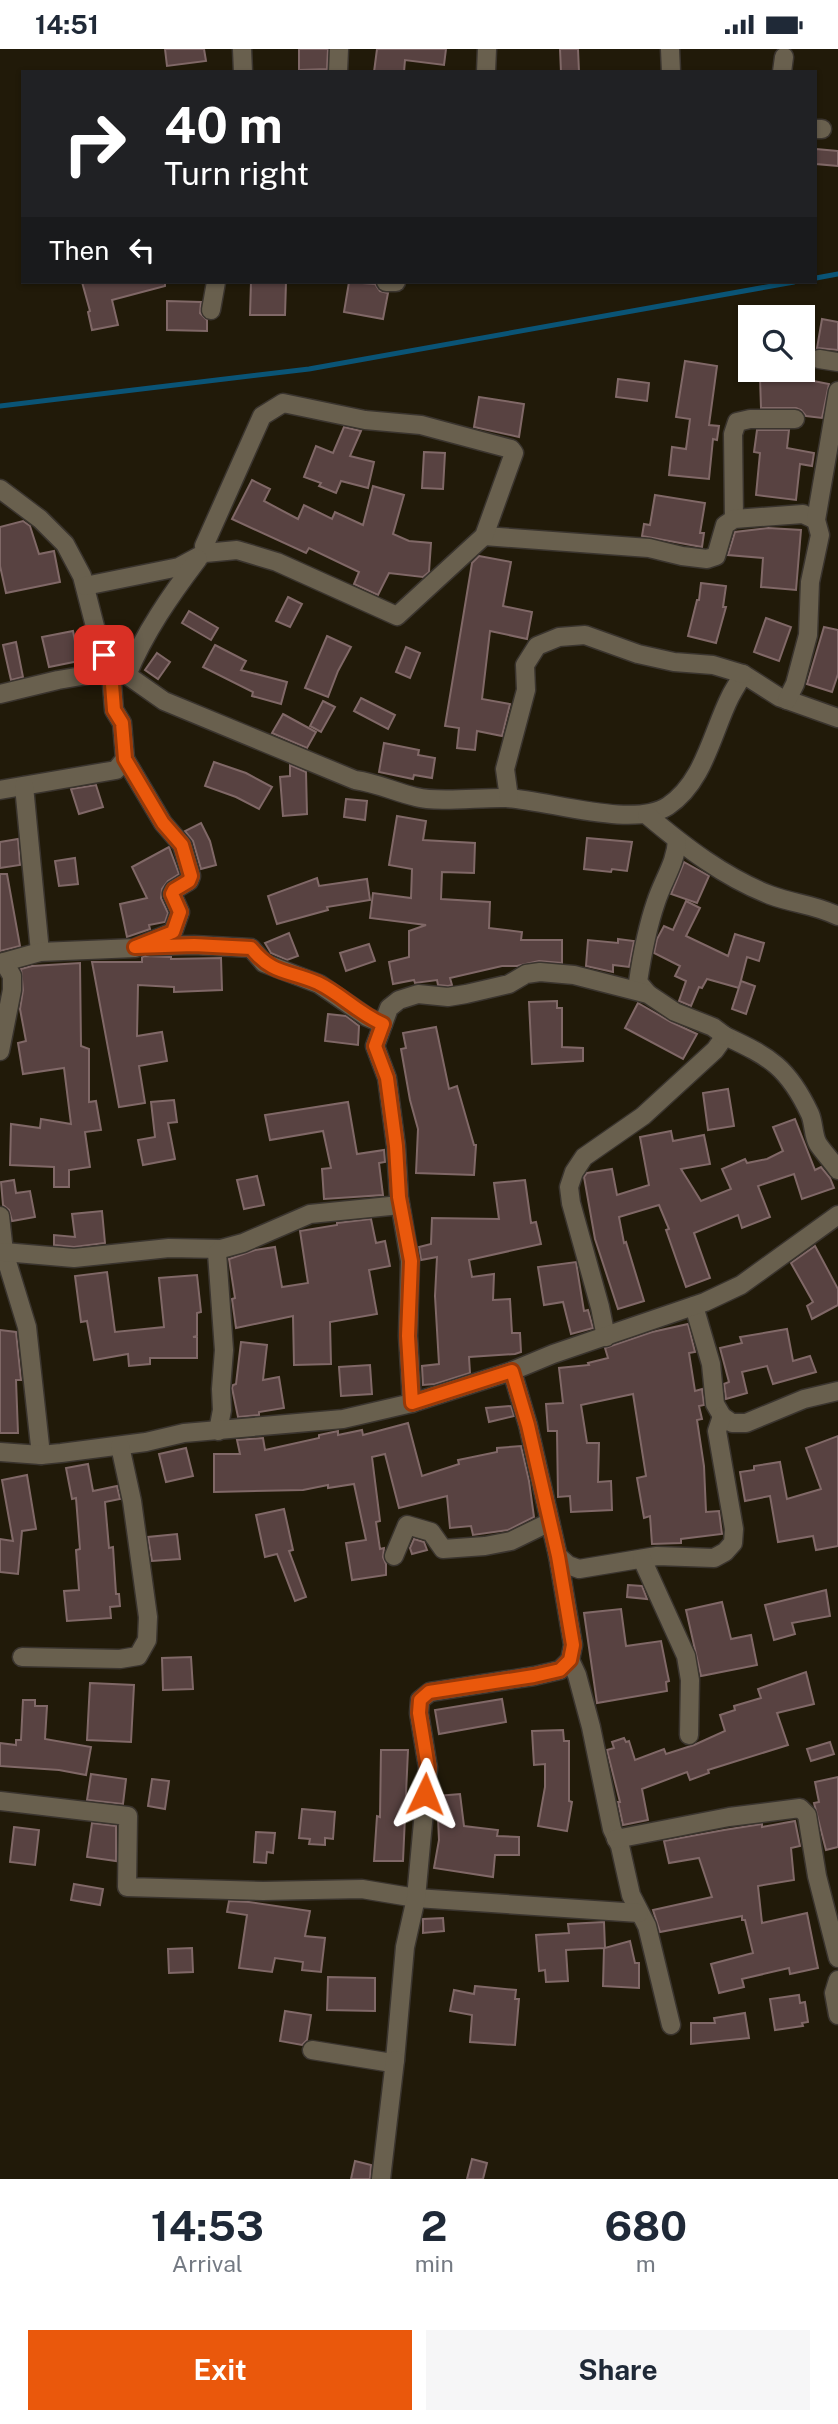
<!DOCTYPE html>
<style>
:root{--surface:#fff;--page:#f6f6f7;--text:#1f2937;--muted:#747a83;--accent:#ea580c}
body{margin:0;font-family:"Public Sans",sans-serif;background:var(--page);color:var(--text);height:100vh;display:flex;flex-direction:column;font-size:26px;white-space:nowrap}
*{box-sizing:border-box;margin:0}
p{font-size:23px;color:var(--muted)}
.icon{flex:none;width:38px;height:38px;fill:none;stroke:currentColor;stroke-width:2;stroke-linecap:round;stroke-linejoin:round}
.map{position:relative;height:2130px;overflow:hidden}
.side{display:flex;flex-direction:column;background:var(--surface);flex:1}
.side>*{flex:none}
.banner{position:absolute;left:21px;top:21px;width:796px;height:214px;border-radius:0px;box-shadow:0 2px 5px #0004;background:#202124;color:#fff;overflow:hidden}
.fabs{position:absolute;left:738px;top:256px;display:grid;gap:14px}
.fabs a{display:grid;place-items:center;width:77px;height:77px;border-radius:0px;background:var(--surface);box-shadow:0 2px 5px #0004;font-size:35px}
.pin{position:absolute;display:grid;place-items:center;width:60px;height:60px;color:#fff;margin:-30px;border-radius:14px;box-shadow:0 4px 10px #0006}
.me{position:absolute;width:77px;margin:-38px;rotate:2deg;stroke-linejoin:round;filter:drop-shadow(0 0 5px #0008)}
.turn{display:flex;align-items:center;gap:24px;height:147px;padding:0 28px;font-size:32px}
.turn .icon{width:91px;height:91px;stroke-width:2.5}
.turn b{display:block;font-size:49px;line-height:60px}
.then{display:flex;align-items:center;height:66px;padding:0 28px;background:#0003;gap:14px;font-size:26px}
.eta{display:flex;justify-content:space-evenly;align-items:center;height:119px;text-align:center}
.eta b{font-size:42px;font-weight:700;line-height:49px}
.button{display:flex;gap:14px;margin-top:auto;padding:14px 28px}
.button a{flex:1;height:80px;border-radius:0px;background:var(--accent);color:#fff;font-size:28px;font-weight:700;line-height:80px;text-align:center}
.button a+a{background:var(--page);color:var(--text)}
.status{display:flex;justify-content:space-between;align-items:center;height:49px;padding:0 35px;background:var(--surface);direction:ltr}
.status svg{height:19px;fill:currentColor}
.map>svg:first-child{display:block}
</style>
<div class="status"><b>14:51</b><svg viewBox="0 0 49 12"><path d="M0 12V9h3v3zM5 12V6h3v6zM10 12V3h3v9zM15 12V0h3v12zM26 1h20v11H26zM47 4h2v5h-2z"/></svg></div>
<div class="map">
<svg width="838" height="2130" viewBox="0 0 838 2130">
<rect width="100%" height="100%" fill="#211a09"/>
<g fill="none" stroke-linecap="round" stroke-linejoin="round">
<g stroke="#0a5476" stroke-width="5">
<path d="M816,229L838,225"/>
<path d="M0,357L309,320L794,233"/>
</g>
</g>
<g fill="#584241" stroke="#806867" stroke-width="2">
<path d="M165,0H204L206,12L167,17Z"/>
<path d="M299,0H328L327,20L299,21Z"/>
<path d="M377,0H446L444,16L405,11L404,23H374Z"/>
<path d="M560,0H578L579,23H561Z"/>
<path d="M816,100L838,102V117L816,115Z"/>
<path d="M82,233H165V237L112,251L118,276L92,281L88,263L90,262Z"/>
<path d="M251,233H286L285,266H250Z"/>
<path d="M349,233L375,235L380,242L388,244L383,270L344,263Z"/>
<path d="M167,252L201,253L200,264L207,271V282L167,281Z"/>
<path d="M822,270L838,273V301L817,299Z"/>
<path d="M685,312L717,317L709,376L719,377L717,391L713,390L709,430L669,426L672,398L686,400L690,370L676,368Z"/>
<path d="M793,328L829,335L822,369L806,367L801,361L796,359H761L760,329Z"/>
<path d="M618,330L649,334L647,352L616,348Z"/>
<path d="M479,348L524,355L519,388L474,378Z"/>
<path d="M344,378L361,382L350,407L374,413L368,439L341,432L336,444L319,437L321,434L304,428L316,397L333,404Z"/>
<path d="M757,381H789L787,399L814,404L812,417L800,415L796,451L756,446L760,404L754,403Z"/>
<path d="M424,403L445,404L443,440L422,439Z"/>
<path d="M252,431L270,440L264,452L298,470L304,456L332,470L335,463L363,476L373,437L404,446L393,485L409,492L431,494L429,523L423,528L389,524L378,546L354,535L359,523L309,499L306,504L232,470Z"/>
<path d="M655,446L705,454L700,484H704L702,498L642,487L644,475L650,476Z"/>
<path d="M23,472L30,477L39,505L54,502L60,533L6,544L0,517V478Z"/>
<path d="M768,479L801,481L796,541L761,538L763,509L728,506L735,483Z"/>
<path d="M479,507L511,513L503,557L532,563L527,590L490,582L482,650L510,655L502,687L477,682L475,701L457,699L459,679L445,677L472,514Z"/>
<path d="M701,534L726,537L723,558H726L716,594L688,587L697,551H699Z"/>
<path d="M288,548L302,555L290,578L276,572Z"/>
<path d="M189,562L218,579L211,591L182,574Z"/>
<path d="M766,569L791,578L779,612L754,603Z"/>
<path d="M824,578L838,581V625L832,643L807,635Z"/>
<path d="M73,582L79,612L49,618L42,588Z"/>
<path d="M112,586L127,598L121,611L117,606Z"/>
<path d="M327,587L351,598L338,622L328,648L305,639Z"/>
<path d="M16,593L23,628L11,631L3,596Z"/>
<path d="M215,596L246,612L241,621L287,633L281,655L252,647L253,643L203,618Z"/>
<path d="M406,598L420,604L410,629L396,623Z"/>
<path d="M157,604L170,613L158,630L145,621Z"/>
<path d="M361,649L395,666L388,680L354,662Z"/>
<path d="M323,652L335,658L321,683L310,677Z"/>
<path d="M283,665L316,683L307,699L272,684Z"/>
<path d="M384,694L419,701L418,706L435,709L432,729L414,726L413,730L379,723Z"/>
<path d="M214,713L246,724L272,738L259,760L236,748L205,737Z"/>
<path d="M290,716L306,723L307,765L283,767L280,728L290,727Z"/>
<path d="M96,736L103,758L79,765L71,740Z"/>
<path d="M346,750L367,752L365,771L344,768Z"/>
<path d="M397,767L426,772L423,791L475,794L474,824L442,823L441,850L490,853L489,879L522,883L521,891H562V914L539,912L517,917H502L450,929L452,936L448,937L438,936L437,931L415,934L414,931L393,935L389,913L409,908V882L426,876L370,869L373,844L411,849L412,820L389,816Z"/>
<path d="M201,774L210,792L216,816L201,820L193,792L185,782Z"/>
<path d="M587,789L632,793L627,822L612,820L611,823L584,820Z"/>
<path d="M18,790L20,816L0,819V793Z"/>
<path d="M169,798L179,825L168,832L162,840L161,849L168,864L165,873L149,876L150,880L127,888L120,855L147,849L132,818Z"/>
<path d="M75,809L78,835L59,837L55,812Z"/>
<path d="M684,813L709,827L697,854L671,845Z"/>
<path d="M0,825H7L20,897L0,902Z"/>
<path d="M317,829L319,837L367,830L370,851L327,858L328,861L277,875L268,847Z"/>
<path d="M686,852L700,859L686,887L728,907L735,885L764,894L759,912L747,908L739,939L707,930L702,939L699,938L691,957L679,952L686,932L675,927L680,917L654,904L657,890L664,877L673,881Z"/>
<path d="M289,884L298,907L287,911L271,904L265,894Z"/>
<path d="M618,890L634,892L629,918L613,916V923L586,917L588,891L618,894Z"/>
<path d="M369,895L375,912L346,922L340,904Z"/>
<path d="M145,907L171,908V910L221,909L222,941L174,943V938L138,936L137,987L162,983L167,1012L139,1017L145,1054L119,1058L92,913H142V908Z"/>
<path d="M80,914L81,997L89,1000V1053L96,1052L101,1081L85,1083L90,1118L69,1121V1138H54V1118L10,1116L11,1075L40,1079L41,1070L71,1075L64,1019L23,1025L18,994L26,992L20,960L23,941L21,920L32,917Z"/>
<path d="M741,932L755,937L746,965L732,960Z"/>
<path d="M557,952V959H562V998L583,999V1012L532,1015L529,953Z"/>
<path d="M638,954L671,973L697,985L683,1010L625,979Z"/>
<path d="M328,965L346,967L359,977L358,996L325,992Z"/>
<path d="M436,978L449,1040L457,1037L474,1096H476L474,1126L416,1124L418,1080L410,1051L401,1000L406,999L403,984Z"/>
<path d="M728,1040L734,1077L708,1081L703,1044Z"/>
<path d="M174,1051L177,1073L168,1074L175,1110L143,1116L138,1091L155,1088L151,1053Z"/>
<path d="M348,1053L357,1105L384,1101L385,1113L379,1114L383,1146L324,1150L322,1120L331,1119L323,1082L270,1091L265,1066Z"/>
<path d="M795,1070L815,1121L821,1118L830,1129L834,1139L802,1150L794,1125L758,1137L770,1168L742,1179L738,1166L694,1184L710,1229L686,1238L666,1181L669,1180L659,1156L619,1168L624,1194L626,1193L644,1252L618,1260L595,1190L584,1128L587,1124L612,1120L617,1146L649,1136L640,1088L671,1082L673,1092L704,1086L710,1115L681,1120L701,1152L731,1140L722,1120L745,1110L747,1114L767,1110L783,1102L773,1078Z"/>
<path d="M257,1127L264,1156L244,1160L237,1131Z"/>
<path d="M14,1131L16,1144L30,1142L35,1168L12,1172L9,1161L3,1156L1,1133Z"/>
<path d="M525,1131L531,1174L536,1173L541,1195L469,1211L472,1228L494,1225L493,1251L510,1250L512,1284H520L521,1303L515,1305L469,1308L470,1324L435,1335L423,1336L422,1317L439,1315L435,1247L437,1208L421,1211L419,1198L431,1195L432,1169L499,1170L494,1134Z"/>
<path d="M102,1162L105,1194L74,1198L54,1196V1186L75,1188L72,1165Z"/>
<path d="M371,1170L376,1194L385,1192L390,1217L369,1221L377,1265L330,1273L331,1315L294,1316L293,1267L236,1279L232,1250L235,1249L229,1210L255,1201L275,1198L282,1238L308,1234L300,1182L337,1176V1174Z"/>
<path d="M815,1197L838,1240V1256L812,1270L807,1257L813,1253L791,1214Z"/>
<path d="M576,1213L584,1262L588,1261L593,1279L571,1285L563,1253L544,1256L538,1218Z"/>
<path d="M107,1223L115,1283L164,1278L159,1229L197,1226L201,1263L197,1264V1287L193,1288H197V1309H150V1315L129,1317L128,1305L94,1311L87,1272L81,1273L75,1227Z"/>
<path d="M688,1275L695,1303L689,1304L695,1342L702,1340L704,1356L699,1357L702,1370L697,1371L704,1417L706,1463L719,1462L722,1485L681,1490V1494L652,1495L650,1467L644,1469L637,1429L646,1427L633,1345L581,1356L587,1394H599L598,1433L611,1432L612,1461L571,1463L570,1447L558,1448L557,1382H548L546,1355L563,1354L559,1319L589,1316L588,1314L608,1309L605,1299L652,1283Z"/>
<path d="M787,1280L793,1312L810,1307L816,1323L773,1335L767,1317L742,1323L747,1344L726,1350L724,1335L729,1333L720,1299L742,1294L740,1288Z"/>
<path d="M0,1281L16,1283L21,1331H16L18,1384H0Z"/>
<path d="M241,1293L267,1296L263,1331L279,1328L284,1359L259,1363V1366L238,1368L232,1339L233,1336L236,1335Z"/>
<path d="M370,1316L372,1345L341,1347L339,1318Z"/>
<path d="M511,1357L514,1367L489,1373L486,1359Z"/>
<path d="M408,1374L422,1427L459,1415L458,1411L497,1403V1399L521,1397L529,1432L534,1468L508,1481L473,1486L471,1477L450,1479L447,1447L399,1459L385,1405L372,1408L380,1472L376,1473L380,1500L384,1499L383,1508L386,1515V1526L352,1531L346,1494L366,1491L354,1435L328,1439V1436L303,1441L214,1443V1405H240L237,1391L263,1389L265,1401L319,1389V1386L338,1382V1386L362,1381L363,1386Z"/>
<path d="M838,1387V1497L816,1501L813,1487L778,1493L770,1447L745,1452L740,1423L754,1421V1417L780,1413L787,1450L821,1440L806,1399Z"/>
<path d="M186,1399L193,1427L166,1433L159,1405Z"/>
<path d="M88,1415L93,1442L117,1437L120,1450L105,1453L109,1499L113,1498L116,1545H119L120,1557L110,1558L111,1569L67,1572L64,1542L79,1541L76,1501L80,1500L76,1449L72,1450L66,1419Z"/>
<path d="M27,1426L36,1480L22,1482L18,1525L0,1523V1490L13,1492L2,1431Z"/>
<path d="M284,1460L293,1501L289,1502L306,1548L295,1552L277,1505L265,1508L256,1466Z"/>
<path d="M177,1485L180,1510L152,1512L148,1488Z"/>
<path d="M414,1490L424,1493L427,1501L412,1505L410,1499Z"/>
<path d="M628,1536L642,1537L647,1550L627,1548Z"/>
<path d="M826,1541L830,1567L792,1574L795,1585L774,1591L765,1556Z"/>
<path d="M722,1553L731,1590L751,1586L757,1616L701,1627L686,1561Z"/>
<path d="M621,1560L626,1597L661,1592L669,1632L666,1633L667,1642L597,1654L584,1564Z"/>
<path d="M191,1608L193,1640L163,1641L162,1609Z"/>
<path d="M806,1623L814,1655L777,1664L788,1696L708,1721L709,1724L690,1731L687,1723L642,1740L648,1771L623,1776L618,1753H620L607,1701L614,1699L612,1693L624,1689L626,1693L629,1692L635,1711L664,1700L666,1705L694,1696L725,1682L720,1666L735,1661L734,1657L761,1649L758,1640Z"/>
<path d="M90,1634L134,1636L131,1693L87,1691Z"/>
<path d="M502,1650L506,1673L439,1685L435,1661Z"/>
<path d="M23,1651H35V1657H47L45,1690L91,1698L86,1726L59,1721L0,1717V1694L16,1696V1691H21Z"/>
<path d="M563,1681L564,1692H569V1752L572,1753L567,1782L538,1777L545,1738V1715L534,1716L532,1682Z"/>
<path d="M830,1693L834,1705L811,1712L807,1700Z"/>
<path d="M381,1701H408L403,1812H374L377,1767L380,1768Z"/>
<path d="M91,1725L126,1730L123,1755L87,1751Z"/>
<path d="M838,1728V1798L826,1801L814,1754L819,1753L815,1733Z"/>
<path d="M152,1730L169,1732L165,1760L148,1757Z"/>
<path d="M460,1745L464,1777L498,1781L497,1787L519,1788V1806H495L493,1828L434,1819L439,1791L437,1747Z"/>
<path d="M302,1760L335,1763L333,1790L325,1789V1796L309,1795L310,1790L299,1789Z"/>
<path d="M795,1772L800,1797L791,1799L794,1831L758,1837L762,1874L807,1864L818,1919L790,1925L789,1919L742,1930L744,1938L719,1944L711,1915L753,1904L745,1871H742V1867L660,1883L653,1861L712,1848L699,1809L669,1814L664,1792L724,1781L762,1775V1778Z"/>
<path d="M92,1774L116,1777V1812L87,1808Z"/>
<path d="M14,1778L39,1781L35,1816L10,1813Z"/>
<path d="M256,1783L275,1784L273,1804L267,1803L266,1814L254,1813Z"/>
<path d="M74,1835L103,1840L100,1856L71,1851Z"/>
<path d="M229,1852L249,1853L310,1862L305,1887L325,1889L321,1923L302,1921L303,1913L275,1909L272,1923L239,1919L247,1866L227,1863Z"/>
<path d="M443,1869L444,1882L423,1884V1870Z"/>
<path d="M604,1873L605,1899L630,1892L635,1914H639V1939L603,1937L604,1899L566,1901L568,1932L546,1933L545,1921L539,1922L536,1886L569,1884L568,1875Z"/>
<path d="M192,1899L193,1923L169,1924L168,1900Z"/>
<path d="M328,1928L375,1929V1962L327,1961Z"/>
<path d="M475,1937L516,1941L515,1950H519L515,1996L470,1993L472,1966L450,1962L454,1941L474,1945Z"/>
<path d="M799,1946L800,1954L805,1953L808,1973L802,1974L803,1977L775,1981L770,1950Z"/>
<path d="M285,1962L311,1966L307,1991L302,1996L280,1992Z"/>
<path d="M745,1964L749,1989L691,1995V1974H715L714,1969Z"/>
<path d="M472,2110L487,2114L483,2130H467Z"/>
<path d="M355,2112L371,2116L370,2130H351Z"/>
</g>
<g fill="none" stroke-linecap="round" stroke-linejoin="round">
<defs>
<g id="minor">
<path d="M242,0L243,23"/>
<path d="M670,0L671,23"/>
<path d="M338,23L339,0"/>
<path d="M486,23L487,0"/>
<path d="M782,23L784,8"/>
<path d="M816,80H822"/>
<path d="M386,233H396"/>
<path d="M211,261L216,233"/>
<path d="M819,310L838,313"/>
<path d="M0,440L40,470L65,495L82,527L98,589L111,622L114,661L122,674L125,710L116,721L0,741"/>
<path d="M734,470L733,385L737,373L750,370H795"/>
<path d="M484,487L649,499L682,507L707,510L716,507L725,476L734,470L803,465L816,471"/>
<path d="M85,537L179,518L205,504L237,501L277,513L397,567L484,487L514,404L511,400L421,376L365,371L283,354L262,367L204,497L205,504"/>
<path d="M127,626C145,583 170,547 198,510"/>
<path d="M0,645L58,631L111,622L127,626L164,652L355,731C377,734 395,743 416,748C438,754 481,748 506,749C548,751 633,780 668,757C704,733 712,684 730,648C734,640 739,633 743,625L779,648L838,669"/>
<path d="M787,651L795,635L808,586L810,533L820,486L816,471L838,342"/>
<path d="M24,737L40,903"/>
<path d="M509,749L505,720L526,641L525,616L537,597L559,588L585,586L638,605L674,613L713,616L743,625"/>
<path d="M647,766C685,798 724,828 770,846C794,855 814,855 838,867"/>
<path d="M150,897L194,896L251,899L264,914L319,935L367,968L383,975"/>
<path d="M0,914L40,903L135,899L173,883L180,863L172,845L174,841L189,832L191,827L182,796L163,774L125,710"/>
<path d="M648,945L638,933C642,906 647,879 656,853C663,831 676,814 677,791"/>
<path d="M0,1002L12,941V927L4,913"/>
<path d="M0,1167L4,1203L27,1278L41,1406"/>
<path d="M4,1203L74,1209L169,1199L221,1200"/>
<path d="M694,1257L711,1315L715,1355L722,1367L732,1374H746L804,1350L838,1342"/>
<path d="M606,1288L600,1258L571,1154L569,1138L574,1123L584,1108L643,1067L715,1001L725,987C770,1008 788,1018 810,1065C814,1074 813,1087 818,1095C824,1104 832,1112 838,1121"/>
<path d="M512,1322L528,1376L558,1507L568,1516L579,1520L657,1507L714,1509L725,1503L733,1494L734,1480L717,1382L722,1367"/>
<path d="M412,1354L408,1287L410,1212L399,1148L396,1097L387,1029L375,997L389,959L399,951L418,945L448,948L466,945L509,935L526,925L540,923L574,926L648,945L675,963L713,978L725,987"/>
<path d="M218,1382L222,1361L221,1340L224,1301L217,1204L221,1200L243,1194L310,1165L400,1156"/>
<path d="M0,1403L41,1406L61,1404L146,1393L184,1384L343,1370L412,1354L512,1322L553,1305L705,1253L741,1236L838,1166"/>
<path d="M394,1507L407,1476L431,1483L443,1500L485,1497L511,1492L550,1473"/>
<path d="M642,1510L686,1607L690,1631L689,1686"/>
<path d="M22,1608L120,1610L138,1607L147,1591L148,1568L132,1452L120,1397"/>
<path d="M570,1611L577,1626L591,1678L612,1780L620,1797L631,1846L647,1877L671,1976"/>
<path d="M0,1752L128,1767L127,1838L263,1842L362,1840L416,1849L639,1864"/>
<path d="M616,1790L729,1768L800,1759L807,1766L817,1827L838,1909"/>
<path d="M838,1931L834,1944L838,1966"/>
<path d="M312,2001L386,2013L395,2011L405,1898L416,1849L428,1719L419,1664L420,1651L430,1643L534,1627L560,1621L570,1611L573,1596L558,1507"/>
<path d="M381,2130L395,2011"/>
</g>
</defs>
<use href="#minor" stroke="#3a342e" stroke-width="21"/>
<use href="#minor" stroke="#69604e" stroke-width="18"/>
</g>
<g fill="none" stroke-linecap="round" stroke-linejoin="round">
<defs>
<path id="route" d="M104,606L111,622L114,661L122,674L125,710L163,774L182,796L191,827L189,832L174,841L172,845L180,863L173,883L135,898L194,896L251,899C273,926 288,921 318,934C341,945 359,965 383,975L375,997L387,1029L396,1097L399,1148L411,1212L408,1287L412,1354L512,1322L528,1376L558,1507L573,1596L570,1611L560,1621L534,1627L429,1643L420,1651L419,1664L428,1719L425,1745"/>
</defs>
<use href="#route" stroke="#983908" stroke-width="18"/>
<use href="#route" stroke="#ea580c" stroke-width="12"/>
</g>
</svg>
<div class="fabs">
<a><svg class="icon" aria-label="search" viewBox="0 0 24 24"><circle cx="10" cy="10" r="6"/><path d="M15 15l6 6"/></svg></a>
</div>
<div class="pin" style="left:104px;top:606px;background:#d93025"><svg class="icon" aria-label="arrive" viewBox="0 0 24 24"><path d="M6 21V4h12l-3 4 3 4H6"/></svg></div>
<svg class="me" style="left:425px;top:1745px" viewBox="-20 -20 40 40"><path d="M0-17L14 15 0 8-14 15z" fill="#ea580c" stroke="#fff" stroke-width="4"/></svg>
<div class="banner">
<div class="turn"><svg class="icon" aria-label="right" viewBox="0 0 24 24"><path d="M7 20v-9h11M14 6l5 5-5 5"/></svg><div><b>40 m</b>Turn right</div></div>
<div class="then">Then<svg class="icon" aria-label="left" viewBox="0 0 24 24"><path d="M17 20v-9H6M10 6l-5 5 5 5"/></svg></div>
</div>
</div>
<section class="side">
<div class="eta">
<div><b>14:53</b><p>Arrival</p></div>
<div><b>2</b><p>min</p></div>
<div><b>680</b><p>m</p></div>
</div>
<div class="button"><a>Exit</a><a>Share</a></div>
</section>
